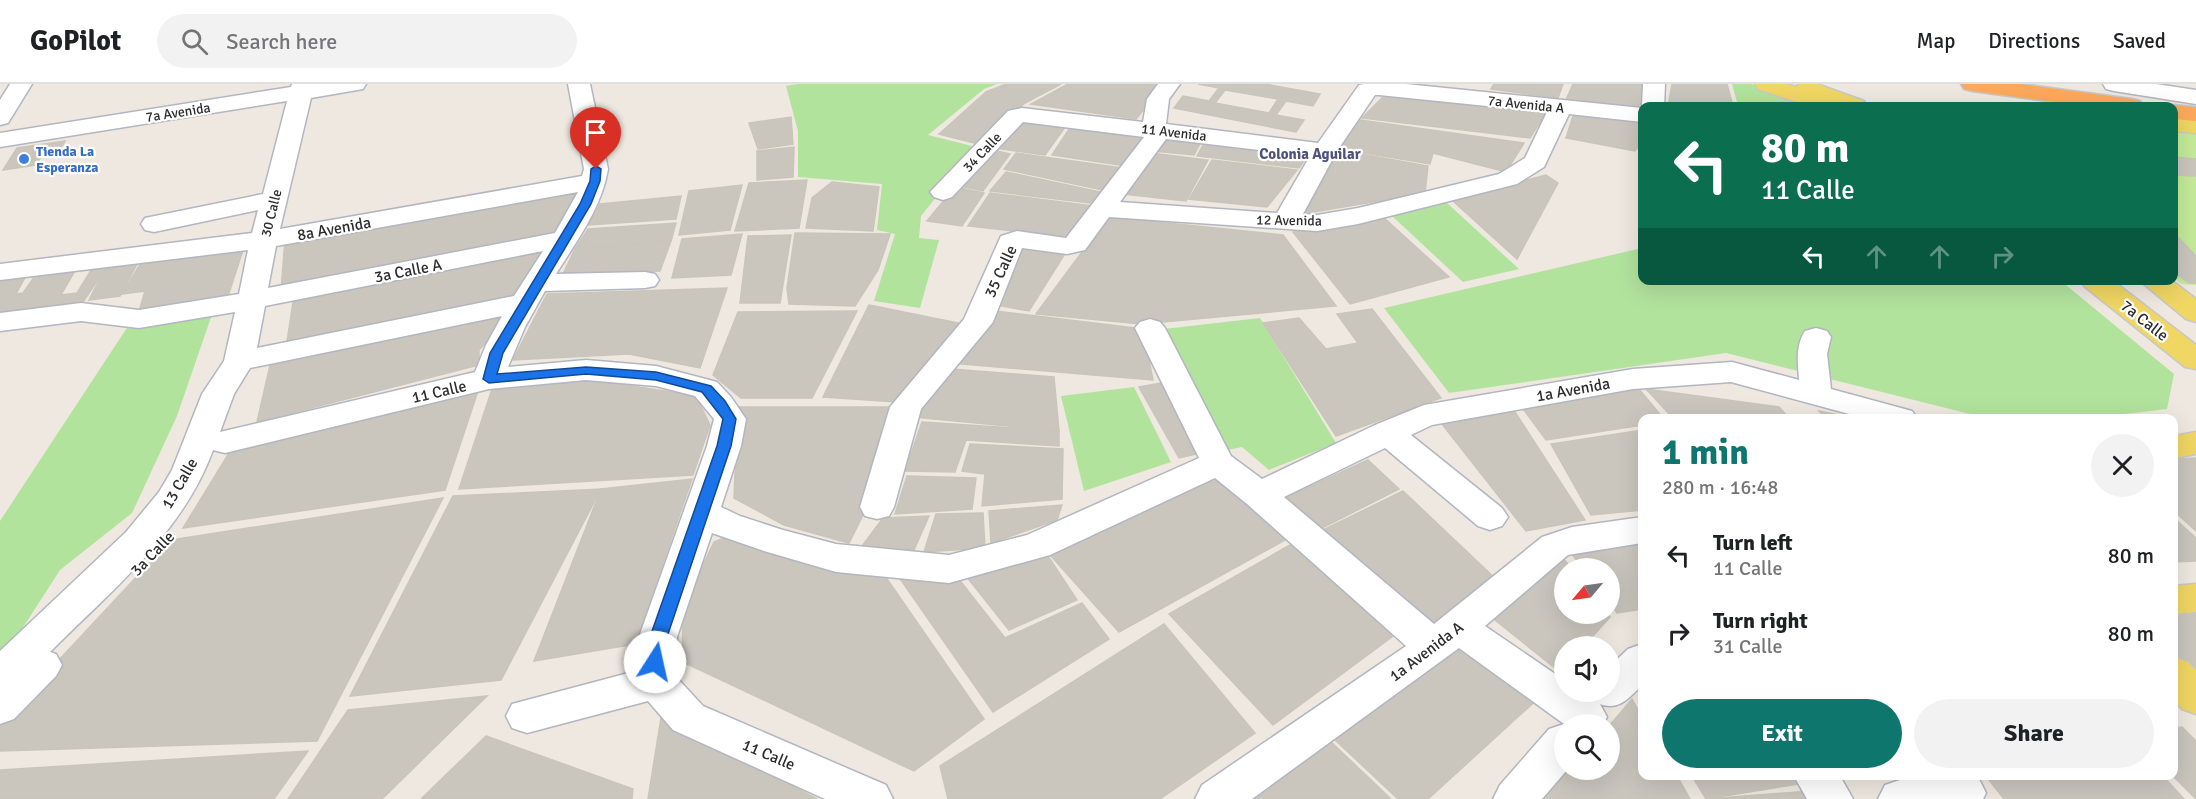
<!DOCTYPE html>
<meta charset="utf-8">
<style>
:root{--surface:#fff;--page:#f2f2f2;--text:#202124;--muted:#757577;--line:#e0e0e0;--accent:#0f766e}
body{margin:0;font-family:Signika,sans-serif;background:var(--page);color:var(--text);height:100vh;display:flex;flex-direction:column;font-size:22px;white-space:nowrap}
*{box-sizing:border-box;margin:0}
p{font-size:20px;color:var(--muted)}
.icon{flex:none;width:33px;height:33px;fill:none;stroke:currentColor;stroke-width:2;stroke-linecap:round;stroke-linejoin:round}
.map{position:relative;flex:1;overflow:hidden}
.side{position:absolute;left:1638px;top:330px;width:540px;height:366px;display:flex;flex-direction:column;background:var(--surface);border-radius:12px;box-shadow:0 6px 24px #0002}
.side>*{flex:none}
.hud{position:absolute;left:1638px;top:18px;width:540px;height:183px;border-radius:12px;box-shadow:0 6px 24px #0002;background:#0b6e4f;color:#fff;overflow:hidden}
.needle{width:39px;rotate:241deg}
.controls{position:absolute;left:1554px;top:474px;display:grid;gap:12px}
.controls a{display:grid;place-items:center;width:66px;height:66px;border-radius:50%;background:var(--surface);box-shadow:0 6px 24px #0002;font-size:30px}
.pin{position:absolute;display:grid;place-items:center;width:51px;height:51px;color:#fff;margin:-62px -26px;border-radius:50% 50% 50% 0;rotate:-45deg;box-shadow:0 0 6px #0007}
.pin .icon{rotate:45deg}
.me{position:absolute;width:66px;margin:-33px;rotate:10deg;stroke-linejoin:round;filter:drop-shadow(0 0 4px #0008)}
.turn{display:flex;align-items:center;gap:21px;height:126px;padding:0 24px;font-size:27px}
.turn .icon{width:78px;height:78px;stroke-width:2.5}
.turn b{display:block;font-size:42px;line-height:51px}
.lanes{display:flex;align-items:center;height:57px;padding:0 24px;background:#0003;justify-content:center;gap:30px;direction:ltr}
.lanes .off{opacity:.35}
.round{display:grid;place-items:center;flex:none;width:63px;height:63px;border-radius:32px;background:var(--page)}
.overview{display:flex;align-items:center;justify-content:space-between;height:102px;padding:0 24px}
h1{font-size:36px;font-weight:800;line-height:45px;color:var(--accent)}
.primary-button{display:flex;gap:12px;margin-top:auto;padding:12px 24px}
.primary-button a{flex:1;height:69px;border-radius:36px;background:var(--accent);color:#fff;font-size:24px;font-weight:800;line-height:69px;text-align:center}
.primary-button a+a{background:var(--page);color:var(--text)}
ul{padding:0;list-style:none}
li{display:flex;align-items:center;gap:18px;height:78px;padding:0 24px}
li div{flex:1}
li b{display:block;font-size:22px}
li em{font-style:normal}
header{display:flex;align-items:center;gap:36px;box-sizing:border-box;height:84px;padding:0 30px;background:var(--surface);border-bottom:2px solid var(--line)}
header strong{font-size:28px}
nav{display:flex;gap:33px;margin-inline-start:auto;font-size:21px}
.search{width:420px;height:54px;background:var(--page);display:flex;align-items:center;gap:15px;box-sizing:border-box;padding:0 21px;border-radius:33px;color:var(--muted);font-size:22px}
.map>svg:first-child{display:block}
</style>
<header>
<strong>GoPilot</strong>
<div class="search"><svg class="icon" aria-label="search" viewBox="0 0 24 24"><circle cx="10" cy="10" r="6"/><path d="M15 15l6 6"/></svg>Search here</div>
<nav><a>Map</a><a>Directions</a><a>Saved</a></nav>
</header>
<div class="map">
<svg width="2196" height="715" viewBox="0 0 2196 715">
<rect width="100%" height="100%" fill="#eee8e0"/>
<g fill="#b2e39d">
<path d="M798,0H997L984,5L928,51L976,63L921,132L919,154L939,156L920,224L874,217L895,150L877,146L882,100L798,93V47L786,2Z"/>
<path d="M1732,0H1751L1805,22H1738Z"/>
<path d="M1447,119L1519,185L1463,198L1391,131Z"/>
<path d="M1642,164V196L2061,197L2174,290L2167,325L2091,334H1986L1726,269L1449,309L1384,224Z"/>
<path d="M218,213L177,332L132,429L60,486L9,565L0,572V437L140,224Z"/>
<path d="M1260,234L1336,359L1269,386L1242,363L1218,368L1155,246Z"/>
<path d="M1134,303L1171,378L1084,407L1061,312Z"/>
</g>
<path fill="#c4ea99" d="M2174,45L2196,47V201L2182,200L2174,194Z"/>
<g fill="#cac6be" stroke="#cac5b9" stroke-width="1.5" fill-rule="evenodd">
<path d="M1006,0H1061L1025,19L978,60L939,50L986,8Z"/>
<path d="M1068,0H1164L1136,35L1031,20Z"/>
<path d="M1198,0H1265L1320,10L1313,22L1286,17L1276,31L1304,36L1296,48L1174,24L1183,12L1209,17L1219,4ZM1225,6L1278,15L1269,29L1215,19Z"/>
<path d="M1494,0H1563L1558,14L1491,5Z"/>
<path d="M1573,0H1644L1640,28L1566,16Z"/>
<path d="M1672,0H1727L1733,22H1668Z"/>
<path d="M1384,12L1545,30L1530,54L1362,34Z"/>
<path d="M1574,29L1642,37V58L1635,67L1566,54Z"/>
<path d="M791,33L793,60L758,65L749,39Z"/>
<path d="M1021,33L1068,39L1045,71L994,64Z"/>
<path d="M1353,35L1524,59L1506,88L1433,69L1430,80L1340,65Z"/>
<path d="M1073,39L1149,49L1126,82L1052,71Z"/>
<path d="M1165,49L1203,54L1194,71L1152,67Z"/>
<path d="M1207,54L1311,67L1299,84L1197,72Z"/>
<path d="M65,57L59,67L43,70L36,81L3,86L17,64Z"/>
<path d="M794,63L793,93L757,96V67Z"/>
<path d="M988,65L1010,70L983,107L955,101Z"/>
<path d="M1339,66L1428,82L1425,109L1302,130Z"/>
<path d="M1016,69L1123,84L1107,107L1004,85Z"/>
<path d="M1151,69L1208,76L1186,117L1122,110Z"/>
<path d="M2174,73L2196,75V92L2174,91Z"/>
<path d="M1212,76L1297,86L1267,123L1189,115Z"/>
<path d="M1006,88L1100,108L1090,119L990,107Z"/>
<path d="M1546,91L1558,99L1517,175L1452,116Z"/>
<path d="M807,96L799,144L735,147L749,99Z"/>
<path d="M832,98L879,103L873,147L806,144L812,114Z"/>
<path d="M583,101L577,128L554,150L281,207L285,156Z"/>
<path d="M742,101L730,146L679,151L689,107Z"/>
<path d="M955,103L984,109L962,142L927,137Z"/>
<path d="M990,109L1094,122L1066,153L968,142Z"/>
<path d="M681,112L676,135L589,141L600,120Z"/>
<path d="M1108,133L1283,151L1336,222L1141,240L1036,230Z"/>
<path d="M1383,133L1449,193L1350,220L1293,148Z"/>
<path d="M676,139L671,157L575,165L588,145Z"/>
<path d="M795,149L890,150L878,186L855,222L789,220L787,204Z"/>
<path d="M2174,149L2196,172V199H2189L2174,188Z"/>
<path d="M742,150L731,191L672,194L682,155Z"/>
<path d="M791,151L780,219H740L748,152Z"/>
<path d="M671,157L660,187L563,190L575,165Z"/>
<path d="M245,160L228,212L140,224L145,207L122,210L144,174Z"/>
<path d="M552,161L520,215L286,264L294,212Z"/>
<path d="M1020,161L1066,168L1029,227L996,221Z"/>
<path d="M141,173L120,212L89,216L109,177Z"/>
<path d="M108,181L83,218L0,228V193L27,190L16,210L23,209L37,189L76,185L61,211L77,209L93,183Z"/>
<path d="M727,204L700,284L629,270L513,276L547,210Z"/>
<path d="M869,221L963,240L897,318L823,313Z"/>
<path d="M1372,225L1441,314L1336,352L1263,239L1299,234L1326,265L1358,259L1337,230Z"/>
<path d="M514,227L479,266V281L257,338L271,277Z"/>
<path d="M857,227L812,314H741L713,291L738,228Z"/>
<path d="M995,227L1143,245L1153,296L951,279Z"/>
<path d="M951,285L1054,293L1059,347L912,333Z"/>
<path d="M581,294L696,312L710,341L693,391L459,405L495,296Z"/>
<path d="M1172,297L1210,367L1179,374L1139,303Z"/>
<path d="M479,304L445,406L183,444L234,361Z"/>
<path d="M1639,305L1663,334H1642V341L1546,356L1521,322Z"/>
<path d="M1646,305L1779,323L1789,334H1673Z"/>
<path d="M738,323H897L863,431L849,459L784,441L734,414Z"/>
<path d="M1819,327L1854,334H1826Z"/>
<path d="M1515,328L1585,436L1526,447L1442,340Z"/>
<path d="M922,338L1059,347V362L966,356L955,388L905,387Z"/>
<path d="M1642,346V426L1591,431L1551,360Z"/>
<path d="M970,360L1063,365L1062,415L982,422L985,390L962,387Z"/>
<path d="M2196,374V447L2174,427V375Z"/>
<path d="M1368,376L1399,405L1320,445L1287,413Z"/>
<path d="M1221,386L1294,451L1119,548L1050,471Z"/>
<path d="M907,392L976,394L972,425L895,430Z"/>
<path d="M692,395L635,560L534,577L601,405Z"/>
<path d="M601,405L501,596L350,612L453,412Z"/>
<path d="M1403,407L1502,501L1433,547L1319,448Z"/>
<path d="M443,414L317,657L0,667V639L171,456Z"/>
<path d="M1062,421L1057,436L991,459L989,427Z"/>
<path d="M983,429L985,464L924,468L936,430Z"/>
<path d="M929,432L914,466L862,462L883,434Z"/>
<path d="M2174,434L2196,454V477L2174,478Z"/>
<path d="M738,448L885,492L984,635L914,687L683,578L682,525L714,458Z"/>
<path d="M1304,453L1400,547L1273,641L1169,530Z"/>
<path d="M1634,456L1642,470V525L1617,529L1610,519V484H1583L1566,463Z"/>
<path d="M1042,463L1077,516L1009,546L962,487Z"/>
<path d="M1558,468L1571,484H1564V530H1607L1610,533L1584,562H1564V585L1561,589L1485,528Z"/>
<path d="M896,489H954L1005,554L1082,519L1109,555L993,628Z"/>
<path d="M2193,523L2196,526V597L2174,574V524Z"/>
<path d="M1164,540L1255,649L1160,715H948L940,682Z"/>
<path d="M1466,553L1542,611L1428,715H1398L1331,652Z"/>
<path d="M487,612L382,715H288L348,626Z"/>
<path d="M1632,615L1642,633V692H1677L1690,715H1543L1569,686H1610V641Z"/>
<path d="M661,634L817,715H648Z"/>
<path d="M2182,643L2196,657V715L2173,692L2174,644Z"/>
<path d="M486,652L633,705L632,715H421Z"/>
<path d="M1329,656L1391,715H1251Z"/>
<path d="M308,667L274,715H0V686Z"/>
<path d="M1692,692H1800L1805,699L1706,715Z"/>
<path d="M1986,692H2163L2184,715H2004Z"/>
<path d="M1810,707L1815,715H1706Z"/>
</g>
<g fill="none" stroke-linecap="round" stroke-linejoin="round">
<defs>
<g id="minor">
<path d="M10,0H32L8,39L0,41V16Z"/>
<path d="M292,0H366L363,5L311,14L280,145L582,92L584,85L568,0H590L608,85C602,123 577,157 556,190L645,188L655,190L659,196L655,202L645,204L545,207L525,243L508,283L586,276L656,282L717,298L731,313L746,335L741,362L721,423L740,432L783,446L836,460L949,471L1027,451L1199,374L1135,244L1140,238L1150,235L1160,238L1165,244L1231,372L1262,395L1375,341L1424,321L1633,285L1732,278L1799,296C1798,279 1795,262 1805,247L1816,244L1827,247L1831,253L1827,270L1831,305L1912,327L1917,334H1864L1731,298L1633,305L1432,341L1411,351L1502,424L1508,433L1502,442L1490,446L1478,442L1385,364L1284,413L1434,540L1542,453L1572,443L1642,433V459L1568,471L1485,542L1564,596V608H1581L1595,617L1590,608H1610V582L1628,565L1642,560V601C1629,614 1619,627 1600,620L1607,633L1603,640H1564V686H1567L1542,715H1493L1500,701L1549,645L1564,640L1459,564L1252,715H1195L1202,701L1406,562L1247,420L1215,394L1050,471L949,499L836,488L764,467L712,449L677,553L676,580L679,596L703,622L886,701L893,715H825L673,646L648,617L527,649L512,644L506,632L512,620L636,587L639,553L707,362L714,335L695,312L656,302L586,296L489,305L225,369L213,366C183,449 111,507 50,568L56,570L62,581L56,592L14,635L0,640V567L126,448L159,408L172,386L202,310L224,277L235,228L139,244L81,237L0,247V229L81,219L139,226L239,210L248,166L0,196V180L252,149L258,126L154,148L145,146L141,140L145,134L263,110L287,17L0,63V49L291,3ZM578,108L555,149L268,204L276,162ZM543,167L514,212L257,264L265,222ZM502,232L486,261L475,288L220,348L234,310L250,284Z"/>
<path d="M1158,0H1180L1169,15L1166,40L1318,59L1359,1L1364,0H1406L1642,24V38L1569,30L1544,83L1517,100L1358,140L1317,147L1109,133L1085,166L1067,170L1022,164L993,238L921,325L894,423L889,432L877,435L865,432L860,423L890,323L964,235L1001,152L1017,147L1066,154L1144,53L1023,38L952,113L943,116L934,113L930,108L1008,27L1022,24L1143,38L1147,15ZM1375,11H1379L1547,28L1525,74L1499,90L1358,124L1317,131L1303,130L1337,67ZM1166,55L1310,72L1277,129L1120,118Z"/>
<path d="M1643,0H1665L1664,22L1642,23Z"/>
<path d="M2103,0H2156L2196,6V20L2114,7L2106,5Z"/>
<path d="M1794,692H1840L1853,715H1807Z"/>
<path d="M1945,692H1969L1979,695L1986,709L1983,715H1878L1885,701L1900,696Z"/>
</g>
<g id="major">
<path d="M1755,0H1787L1796,3L1799,0H1817L1864,17L1867,22H1808L1758,5Z"/>
<path d="M2174,33L2196,35V49L2174,47Z"/>
<path d="M2080,196H2112L2196,261V285L2185,283L2084,202Z"/>
<path d="M2139,196H2171L2196,215V238L2186,235Z"/>
<path d="M2196,348V370L2174,374V352Z"/>
<path d="M2196,500V528L2174,530V502Z"/>
<path d="M2174,573L2188,578L2196,586V630L2182,625L2174,616Z"/>
</g>
<g id="highway">
<path d="M1961,0H2021L2132,15L2140,17L2143,22H2086L1972,7L1964,5Z"/>
<path d="M2174,21L2196,23V37L2174,35V22H2168Z"/>
</g>
</defs>
<use href="#minor" stroke="#b3b5c0" stroke-width="3"/>
<use href="#major" stroke="#c8c8c8" stroke-width="3"/>
<use href="#highway" stroke="#c8c8c8" stroke-width="3"/>
<use href="#minor" fill="#fff" fill-rule="evenodd"/>
<use href="#major" fill="#f0d663" fill-rule="evenodd"/>
<use href="#highway" fill="#fda95c" fill-rule="evenodd"/>
</g>
<path fill="#1a73e8" stroke="#114b97" stroke-width="1.5" d="M596,82L601,85L600,97L591,120L503,269L497,290L586,283L656,288L711,302L725,317L736,335L731,362L667,553L660,583L655,585L649,583L646,578L650,553L717,362L723,335L702,308L656,296L586,290L489,299L483,295L490,269L580,120L590,97L591,85Z"/>
<circle fill="#3f7fe0" stroke="#fff" stroke-width="2" cx="24" cy="75" r="6"/>
<g text-anchor="middle" stroke-width="4.5" stroke-linejoin="round" paint-order="stroke">
<g font-size="14" fill="#2d2d2d" stroke="#fff">
<text transform="translate(1526 20) rotate(6)" y="5">7a Avenida A</text>
<text transform="translate(178 28) rotate(-9)" y="5">7a Avenida</text>
<text transform="translate(1174 48) rotate(7)" y="5">11 Avenida</text>
<text transform="translate(982 68) rotate(-46)" y="5">34 Calle</text>
<text transform="translate(271 129) rotate(-76)" y="5">30 Calle</text>
<text transform="translate(1289 136) rotate(1)" y="5">12 Avenida</text>
</g>
<g font-size="14" font-weight="bold" fill="#366cbe" stroke="#fff" text-anchor="start">
<text x="36" y="72">Tienda La<tspan x="36" dy="16">Esperanza</tspan></text>
</g>
<g font-size="15" font-weight="bold" fill="#4d537e" stroke="#fff">
<text x="1310" y="75">Colonia Aguilar</text>
</g>
<g font-size="16" fill="#2d2d2d" stroke="#fff">
<text transform="translate(334 144) rotate(-10)" y="6">8a Avenida</text>
<text transform="translate(408 186) rotate(-11)" y="6">3a Calle A</text>
<text transform="translate(1000 187) rotate(-65)" y="6">35 Calle</text>
<text transform="translate(2145 236) rotate(38)" y="6">7a Calle</text>
<text transform="translate(1573 305) rotate(-10)" y="6">1a Avenida</text>
<text transform="translate(439 307) rotate(-13)" y="6">11 Calle</text>
<text transform="translate(179 399) rotate(-60)" y="6">13 Calle</text>
<text transform="translate(152 469) rotate(-46)" y="6">3a Calle</text>
<text transform="translate(1426 567) rotate(-37)" y="6">1a Avenida A</text>
<text transform="translate(769 670) rotate(23)" y="6">11 Calle</text>
</g>
</g>
</svg>
<div class="controls">
<a><svg class="needle" viewBox="-14 -14 28 28"><path d="M0-13l5 13h-10z" fill="#e53935"/><path d="M0 13l5-13h-10z" fill="#757577"/></svg></a>
<a><svg class="icon" aria-label="sound" viewBox="0 0 24 24"><path d="M4 9h4l5-4v14l-5-4H4zM17 9q2 3 0 6"/></svg></a>
<a><svg class="icon" aria-label="search" viewBox="0 0 24 24"><circle cx="10" cy="10" r="6"/><path d="M15 15l6 6"/></svg></a>
</div>
<div class="pin" style="left:596px;top:85px;background:#d93025"><svg class="icon" aria-label="arrive" viewBox="0 0 24 24"><path d="M6 21V4h12l-3 4 3 4H6"/></svg></div>
<svg class="me" style="left:655px;top:578px" viewBox="-20 -20 40 40"><circle r="19" fill="#fff"/><path d="M0-13L10 11 0 6-10 11z" fill="#1a73e8"/></svg>
<div class="hud">
<div class="turn"><svg class="icon" aria-label="left" viewBox="0 0 24 24"><path d="M17 20v-9H6M10 6l-5 5 5 5"/></svg><div><b>80 m</b>11 Calle</div></div>
<div class="lanes"><svg class="icon" aria-label="left" viewBox="0 0 24 24"><path d="M17 20v-9H6M10 6l-5 5 5 5"/></svg><svg class="icon off" aria-label="ahead" viewBox="0 0 24 24"><path d="M12 20V5M6 11l6-6 6 6"/></svg><svg class="icon off" aria-label="ahead" viewBox="0 0 24 24"><path d="M12 20V5M6 11l6-6 6 6"/></svg><svg class="icon off" aria-label="right" viewBox="0 0 24 24"><path d="M7 20v-9h11M14 6l5 5-5 5"/></svg></div>
</div>
<section class="side">
<div class="overview"><div><h1>1 min</h1><p>280 m · 16:48</p></div><a class="round"><svg class="icon" aria-label="close" viewBox="0 0 24 24"><path d="M6 6l12 12M18 6L6 18"/></svg></a></div>
<ul>
<li><svg class="icon" aria-label="left" viewBox="0 0 24 24"><path d="M17 20v-9H6M10 6l-5 5 5 5"/></svg><div><b>Turn left</b><p>11 Calle</p></div><em>80 m</em></li>
<li><svg class="icon" aria-label="right" viewBox="0 0 24 24"><path d="M7 20v-9h11M14 6l5 5-5 5"/></svg><div><b>Turn right</b><p>31 Calle</p></div><em>80 m</em></li>
</ul>
<div class="primary-button"><a>Exit</a><a>Share</a></div>
</section>
</div>
